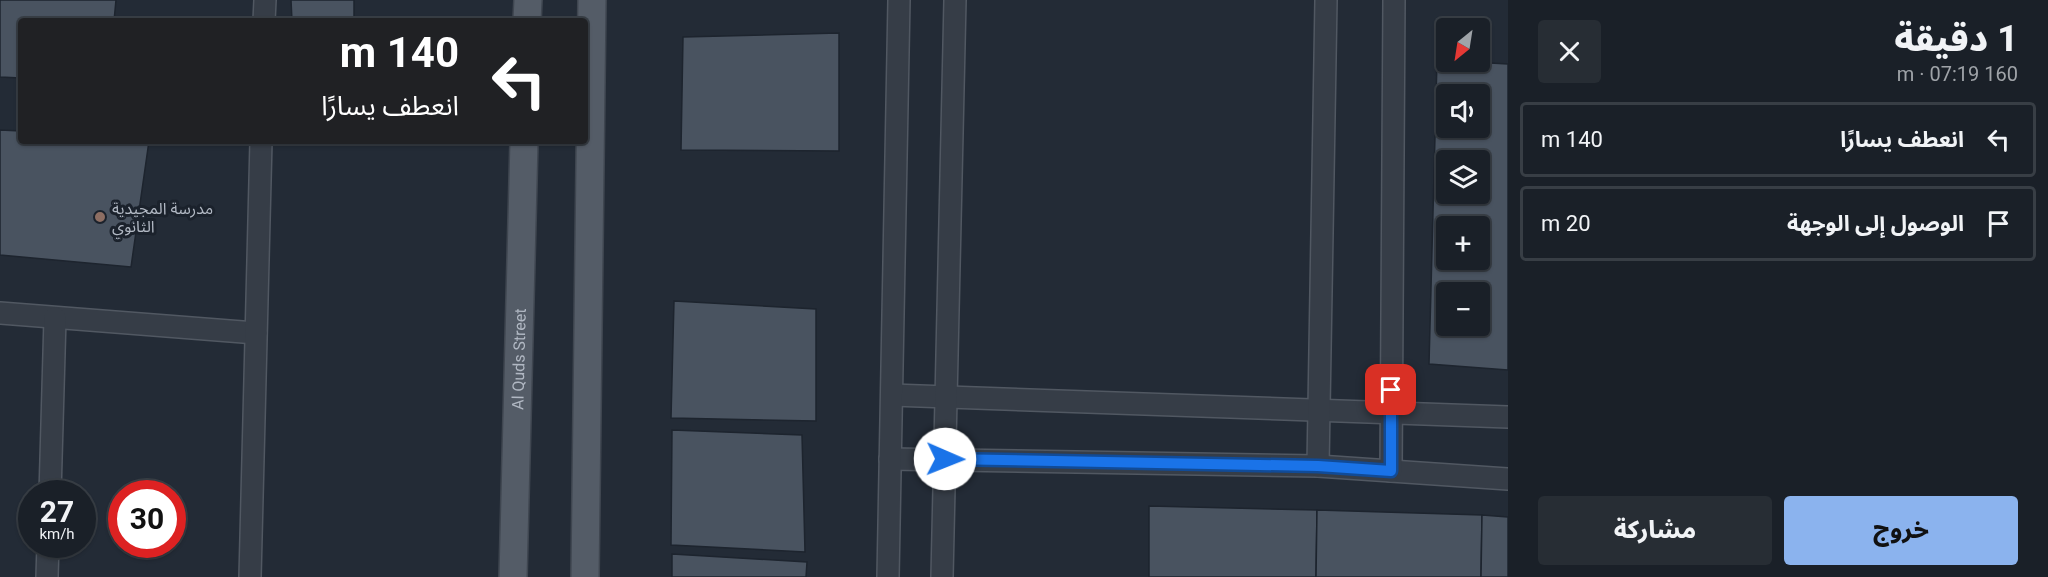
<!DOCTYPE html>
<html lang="ar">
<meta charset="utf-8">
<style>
:root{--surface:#1a2028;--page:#272d34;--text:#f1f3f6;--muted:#9fa3a8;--line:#383e45;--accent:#8bb3ee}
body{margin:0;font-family:Roboto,"Noto Sans Arabic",sans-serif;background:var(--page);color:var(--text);direction:rtl;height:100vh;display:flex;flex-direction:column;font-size:22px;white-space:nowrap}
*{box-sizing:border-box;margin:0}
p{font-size:20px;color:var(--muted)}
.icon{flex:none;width:33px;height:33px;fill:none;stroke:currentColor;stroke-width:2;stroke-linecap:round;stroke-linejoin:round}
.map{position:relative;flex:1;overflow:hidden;direction:ltr}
.drawer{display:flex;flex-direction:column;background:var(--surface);width:540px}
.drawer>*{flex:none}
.banner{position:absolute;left:18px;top:18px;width:570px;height:126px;border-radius:6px;box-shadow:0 2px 4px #0004,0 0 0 2px var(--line);direction:rtl;background:#202124;color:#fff;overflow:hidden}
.needle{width:39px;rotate:210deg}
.tools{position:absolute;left:1436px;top:18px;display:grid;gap:12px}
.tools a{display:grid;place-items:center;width:54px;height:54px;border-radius:6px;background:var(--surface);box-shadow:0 2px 4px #0004,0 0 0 2px var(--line);font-size:30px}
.speed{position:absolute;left:18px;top:480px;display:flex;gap:12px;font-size:30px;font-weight:700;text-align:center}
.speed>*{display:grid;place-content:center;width:78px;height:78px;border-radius:50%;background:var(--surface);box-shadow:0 2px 4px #0004,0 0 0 2px var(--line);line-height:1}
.speed small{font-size:15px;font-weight:400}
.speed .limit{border:9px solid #d22;background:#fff;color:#111}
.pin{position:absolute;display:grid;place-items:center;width:51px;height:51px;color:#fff;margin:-26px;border-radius:12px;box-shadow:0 3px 9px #0006}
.me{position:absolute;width:66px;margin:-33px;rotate:91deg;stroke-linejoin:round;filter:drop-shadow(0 0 4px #0008)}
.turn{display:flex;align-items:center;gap:21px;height:126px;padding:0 30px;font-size:27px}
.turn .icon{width:78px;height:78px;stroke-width:2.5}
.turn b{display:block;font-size:42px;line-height:51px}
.round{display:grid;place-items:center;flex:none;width:63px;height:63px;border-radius:6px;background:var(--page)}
.head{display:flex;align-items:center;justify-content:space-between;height:102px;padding:0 30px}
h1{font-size:36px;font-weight:800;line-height:45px}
.button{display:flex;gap:12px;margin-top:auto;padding:12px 30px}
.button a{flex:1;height:69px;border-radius:6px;background:var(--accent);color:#111;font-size:24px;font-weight:800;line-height:69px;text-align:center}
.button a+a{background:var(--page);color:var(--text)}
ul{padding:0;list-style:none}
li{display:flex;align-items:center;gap:18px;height:75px;margin:0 12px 9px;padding:0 18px;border:3px solid var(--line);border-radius:6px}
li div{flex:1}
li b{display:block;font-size:22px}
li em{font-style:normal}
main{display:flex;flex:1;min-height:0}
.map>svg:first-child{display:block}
</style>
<main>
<section class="drawer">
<div class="head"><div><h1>1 دقيقة</h1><p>160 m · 07:19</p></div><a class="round"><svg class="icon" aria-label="close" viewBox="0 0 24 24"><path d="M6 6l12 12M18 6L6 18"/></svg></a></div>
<ul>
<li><svg class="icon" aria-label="left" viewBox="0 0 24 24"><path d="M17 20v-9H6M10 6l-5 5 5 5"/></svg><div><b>انعطف يسارًا</b></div><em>140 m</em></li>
<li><svg class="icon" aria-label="arrive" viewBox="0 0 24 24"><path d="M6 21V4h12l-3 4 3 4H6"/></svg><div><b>الوصول إلى الوجهة</b></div><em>20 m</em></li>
</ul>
<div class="button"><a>خروج</a><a>مشاركة</a></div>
</section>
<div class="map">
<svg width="1508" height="577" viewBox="0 0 1508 577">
<rect width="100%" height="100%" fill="#232b36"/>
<g fill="#495360" stroke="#1d242e" stroke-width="1.5" fill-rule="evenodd">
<path d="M0,0H116L114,21H21V78L0,77Z"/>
<path d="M291,0H354V21H292Z"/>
<path d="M839,33V151L681,150L683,37Z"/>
<path d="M1437,60L1508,64V370L1429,364ZM1446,94H1479V128H1446ZM1446,160H1479V194H1446ZM1446,226H1479V260H1446ZM1446,292H1479V326H1446Z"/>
<path d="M0,130L21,131V141H149L131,267L0,255Z"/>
<path d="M674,301L816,309V421L671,418Z"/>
<path d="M672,430L802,435L805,552L671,545Z"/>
<path d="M1149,506L1317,510L1316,577H1149Z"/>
<path d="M1317,510L1482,515L1481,577H1316Z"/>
<path d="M1482,515L1508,517V577H1481Z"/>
<path d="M672,554L807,562L806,577H672Z"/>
</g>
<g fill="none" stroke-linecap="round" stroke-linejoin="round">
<defs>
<g id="minor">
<path d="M264,21L265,0"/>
<path d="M0,313L256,333"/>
<path d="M892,395L1508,417"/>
<path d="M890,459L1318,466L1508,479"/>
<path d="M1318,466L1326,0"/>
<path d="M1391,471L1394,0"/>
<path d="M50,494L55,318"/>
<path d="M47,577L48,544"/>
<path d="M250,577L261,141"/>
<path d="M888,577L899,0"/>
<path d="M942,577L955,0"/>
</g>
<g id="major">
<path d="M527,21L528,0"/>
<path id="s1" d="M513,577L524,141"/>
<path d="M585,577L592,0"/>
</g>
</defs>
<use href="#minor" stroke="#515862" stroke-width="24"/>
<use href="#major" stroke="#3f4650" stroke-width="30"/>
<use href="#minor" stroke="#363d47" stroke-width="21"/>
<use href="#major" stroke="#545c67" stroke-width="27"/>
</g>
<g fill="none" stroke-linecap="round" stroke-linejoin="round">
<defs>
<path id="route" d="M945,459L1318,466L1391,471V390"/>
</defs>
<use href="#route" stroke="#114b97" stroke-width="15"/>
<use href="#route" stroke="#1a73e8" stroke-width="10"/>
</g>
<circle fill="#8d6e63" stroke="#1b222c" stroke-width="2" cx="100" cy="217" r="6"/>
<g text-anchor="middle" stroke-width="6" stroke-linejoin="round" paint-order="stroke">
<g font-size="16" fill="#b1b8c3" stroke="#1b222c" text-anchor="start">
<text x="112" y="214">مدرسة المجيدية<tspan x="112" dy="18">الثانوي</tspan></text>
</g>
<g font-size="16" fill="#b1b8c3" stroke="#1b222c">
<text dy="6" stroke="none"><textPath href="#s1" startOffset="218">Al Quds Street</textPath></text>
</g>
</g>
</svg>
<div class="tools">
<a><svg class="needle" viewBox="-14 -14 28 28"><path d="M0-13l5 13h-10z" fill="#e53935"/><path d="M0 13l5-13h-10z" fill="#9fa3a8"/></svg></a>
<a><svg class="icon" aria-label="sound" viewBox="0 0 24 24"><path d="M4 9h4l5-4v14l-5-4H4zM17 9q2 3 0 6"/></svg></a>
<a><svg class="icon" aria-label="layers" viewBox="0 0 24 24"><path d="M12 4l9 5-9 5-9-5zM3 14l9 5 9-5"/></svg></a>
<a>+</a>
<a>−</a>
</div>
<div class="speed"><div>27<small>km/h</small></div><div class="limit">30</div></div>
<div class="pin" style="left:1391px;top:390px;background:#d93025"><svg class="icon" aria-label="arrive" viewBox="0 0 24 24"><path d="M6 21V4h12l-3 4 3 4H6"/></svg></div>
<svg class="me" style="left:945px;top:459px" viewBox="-20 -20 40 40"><circle r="19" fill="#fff"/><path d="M0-13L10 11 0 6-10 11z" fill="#1a73e8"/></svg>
<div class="banner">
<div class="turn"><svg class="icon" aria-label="left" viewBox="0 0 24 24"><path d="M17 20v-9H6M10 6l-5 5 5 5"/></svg><div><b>140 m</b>انعطف يسارًا</div></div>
</div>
</div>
</main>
